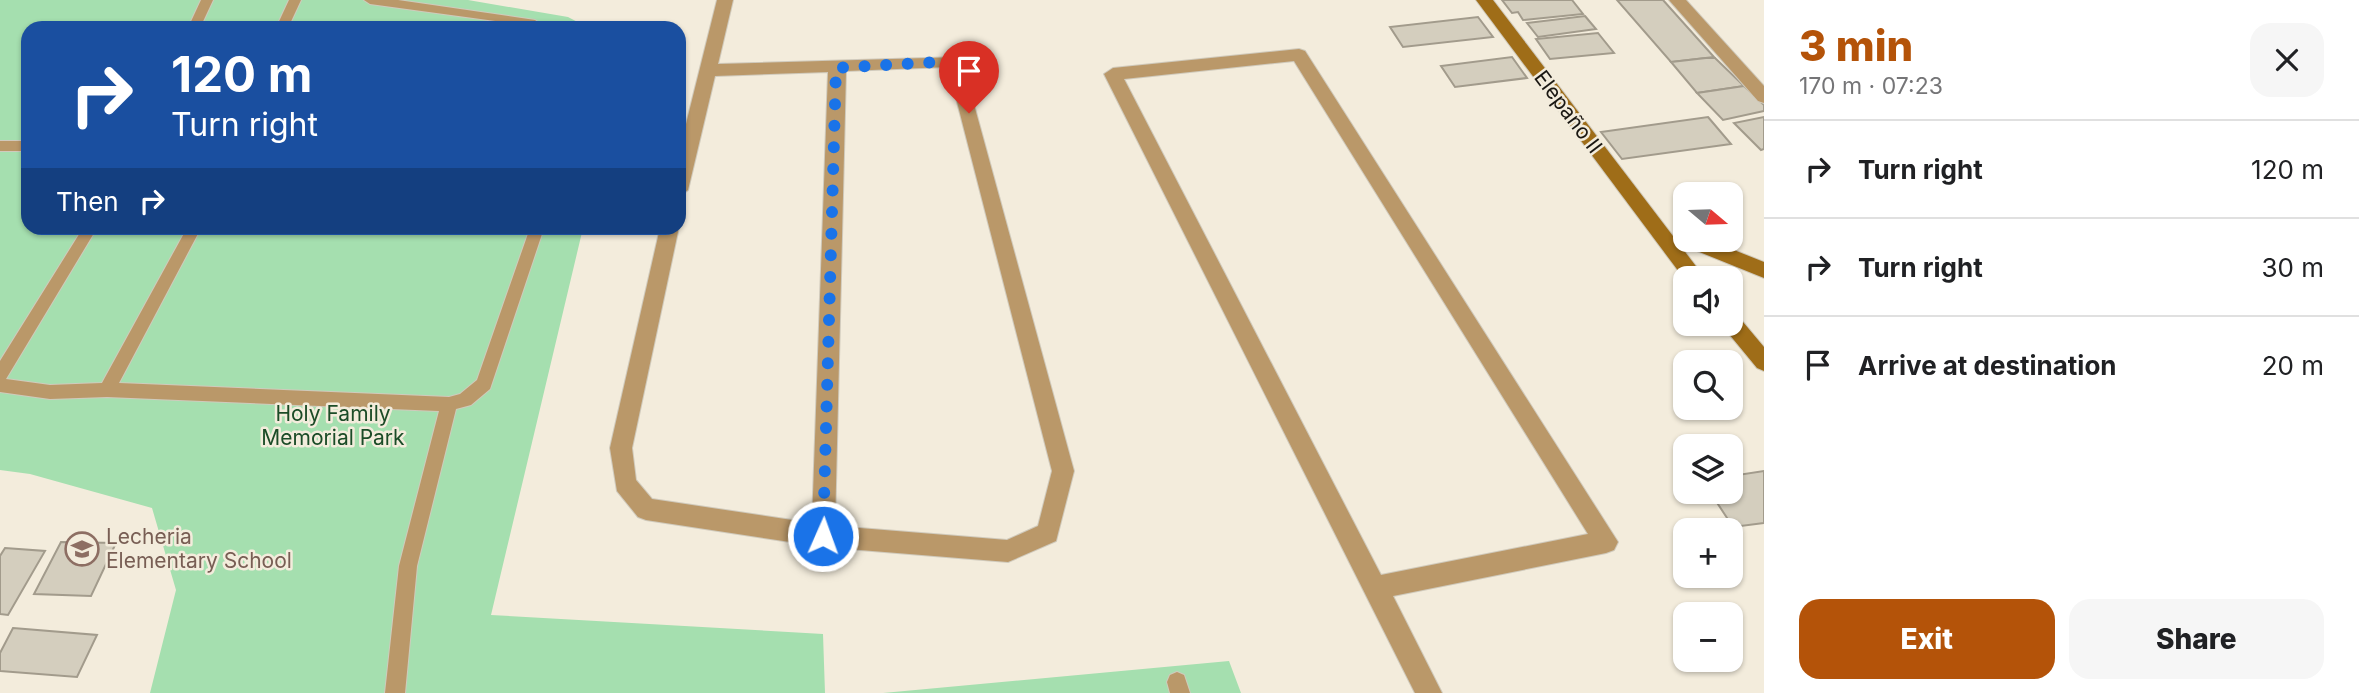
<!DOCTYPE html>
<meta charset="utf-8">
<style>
:root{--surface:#fff;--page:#f6f6f6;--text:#202124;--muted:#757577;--line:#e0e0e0;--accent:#b45309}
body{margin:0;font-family:Inter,sans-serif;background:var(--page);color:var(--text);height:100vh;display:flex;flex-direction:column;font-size:26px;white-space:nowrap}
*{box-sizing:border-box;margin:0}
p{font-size:23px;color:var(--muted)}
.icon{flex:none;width:38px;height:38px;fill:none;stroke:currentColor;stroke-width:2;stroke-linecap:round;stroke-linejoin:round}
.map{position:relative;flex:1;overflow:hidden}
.panel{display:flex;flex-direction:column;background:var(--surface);width:595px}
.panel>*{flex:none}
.banner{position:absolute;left:21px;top:21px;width:665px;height:214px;border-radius:21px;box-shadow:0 2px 5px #0004;background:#1a4fa0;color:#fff;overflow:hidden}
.needle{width:46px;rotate:109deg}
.controls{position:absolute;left:1673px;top:182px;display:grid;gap:14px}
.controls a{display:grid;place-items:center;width:70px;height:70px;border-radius:14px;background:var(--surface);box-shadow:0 2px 5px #0004;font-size:35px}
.pin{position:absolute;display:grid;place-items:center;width:60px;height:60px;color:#fff;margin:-72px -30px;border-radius:50% 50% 50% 0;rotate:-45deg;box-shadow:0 0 7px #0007}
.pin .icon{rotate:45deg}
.me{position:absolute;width:77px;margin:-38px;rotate:2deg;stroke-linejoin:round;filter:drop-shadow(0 0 5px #0008)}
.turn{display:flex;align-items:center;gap:24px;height:147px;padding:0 35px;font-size:32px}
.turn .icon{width:91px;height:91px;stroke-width:2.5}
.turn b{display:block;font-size:49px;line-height:60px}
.then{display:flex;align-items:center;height:66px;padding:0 35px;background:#0003;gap:14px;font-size:26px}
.round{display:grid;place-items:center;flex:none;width:74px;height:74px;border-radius:21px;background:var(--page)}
.overview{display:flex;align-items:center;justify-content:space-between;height:119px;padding:0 35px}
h1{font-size:42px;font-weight:800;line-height:52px;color:var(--accent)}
.primary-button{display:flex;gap:14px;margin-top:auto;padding:14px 35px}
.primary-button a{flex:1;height:80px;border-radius:21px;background:var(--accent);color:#fff;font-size:28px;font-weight:800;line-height:80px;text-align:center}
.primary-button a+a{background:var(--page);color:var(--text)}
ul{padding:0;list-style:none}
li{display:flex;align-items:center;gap:21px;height:98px;padding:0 35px;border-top:2px solid var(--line)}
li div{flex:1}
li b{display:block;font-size:26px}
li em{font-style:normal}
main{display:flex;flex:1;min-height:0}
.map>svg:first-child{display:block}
</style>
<main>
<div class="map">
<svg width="1764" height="693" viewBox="0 0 1764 693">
<rect width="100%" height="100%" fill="#f3ecdc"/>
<g fill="#a5dfaf">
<path d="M0,0H468L568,17L589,28H28V228H583L491,615L823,634L825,693H150L176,590L152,508L30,474L0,470Z"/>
<path d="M1229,661L1241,693H883Z"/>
</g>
<g fill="#d4cebe" stroke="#a29b8c" stroke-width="2">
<path d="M1502,0H1572L1583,14L1523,20L1518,12L1512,13Z"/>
<path d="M1617,0H1663L1714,57L1671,62Z"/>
<path d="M1585,16L1596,29L1538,37L1527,23Z"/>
<path d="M1478,17L1493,37L1403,47L1390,27Z"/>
<path d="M1598,33L1614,53L1550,59L1536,39Z"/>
<path d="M1512,57L1527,78L1455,87L1441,66Z"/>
<path d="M1706,58H1715L1744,86L1697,93L1671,62Z"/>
<path d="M1744,86L1764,105V111L1723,120L1697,93Z"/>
<path d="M1708,117L1731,144L1622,159L1601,132Z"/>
<path d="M1764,117V149L1761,150L1734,123Z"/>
<path d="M1764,471V523L1733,527L1710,492H1731V476Z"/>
<path d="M61,542L116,543L91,596L34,594Z"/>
<path d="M5,548L45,551L8,615L0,614V556Z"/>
<path d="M13,628L97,635L77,677L0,671V653Z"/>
</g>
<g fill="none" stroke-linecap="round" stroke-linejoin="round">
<defs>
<g id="lane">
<path d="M201,0H213L200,28H188Z"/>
<path d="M289,0H301L288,28H276Z"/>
<path d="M364,0H398L535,20L546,28L370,4Z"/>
<rect x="0" y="141" width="28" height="10"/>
<path d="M83,228H97L6,379L50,385L102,383L187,228H201L119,383L449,397L460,394L477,380L530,228H544L490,389L471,405L456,409L417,566L405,693H385L399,566L439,411L107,397L50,399L0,392V361Z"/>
<path d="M1177,672L1184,675L1190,693H1170L1167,682L1170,675Z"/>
</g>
<g id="street">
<path d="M717,0H733L718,64L961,57L1074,471L1056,541L1008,562L823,547L646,520L638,517L617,491L610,448L660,228L679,227L632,448L636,480L652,499L812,523L828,72L715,76L688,190L679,197V152ZM948,67L1052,471L1038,526L1007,540L835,526L846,71Z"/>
<path d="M1669,0H1686L1764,86V103L1758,101Z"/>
<path d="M1299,49L1305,51L1618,542L1614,550L1606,553L1393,596L1442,693H1415L1104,74L1113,68ZM1294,61L1588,534L1381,575L1124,79Z"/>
</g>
<g id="secondary">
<path d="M1476,0H1493L1705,278L1685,280Z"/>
<path d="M1685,234V240H1709L1764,262V278L1682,245L1679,240Z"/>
<path d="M1731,313L1738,316L1764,347V371L1757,368L1724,328L1722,324H1731Z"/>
</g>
</defs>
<use href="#lane" stroke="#d0cabc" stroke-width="2"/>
<use href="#street" stroke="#d0cabc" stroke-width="2"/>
<use href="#secondary" stroke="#d0cabc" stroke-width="2"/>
<use href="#lane" fill="#ba9869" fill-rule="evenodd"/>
<use href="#street" fill="#ba9869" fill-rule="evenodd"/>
<use href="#secondary" fill="#9f6d18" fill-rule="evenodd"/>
</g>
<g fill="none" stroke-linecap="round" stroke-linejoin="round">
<path stroke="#1a73e8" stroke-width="12" stroke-dasharray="0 21.6" d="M823,536L836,68L955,61L969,113"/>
</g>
<defs>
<symbol id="school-ring" viewBox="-11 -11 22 22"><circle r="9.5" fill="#f3ecdc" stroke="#8d6e63" stroke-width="1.5"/><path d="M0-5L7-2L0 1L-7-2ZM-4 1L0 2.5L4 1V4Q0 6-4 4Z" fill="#8d6e63"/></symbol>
</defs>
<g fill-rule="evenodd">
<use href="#school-ring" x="63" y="530" width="38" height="38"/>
</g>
<g text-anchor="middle" stroke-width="5" stroke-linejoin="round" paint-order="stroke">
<g font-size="21" fill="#1a1712" stroke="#f3ecdc">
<text transform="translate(1568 112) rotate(53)" y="7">Elepaño II</text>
</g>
<g font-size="21" fill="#1b4c27" stroke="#f3ecdc">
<text x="333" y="421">Holy Family<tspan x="333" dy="24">Memorial Park</tspan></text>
</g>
<g font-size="21" fill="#785e54" stroke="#f3ecdc" text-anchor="start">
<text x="106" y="544">Lecheria<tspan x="106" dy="24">Elementary School</tspan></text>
</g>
</g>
</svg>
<div class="controls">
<a><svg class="needle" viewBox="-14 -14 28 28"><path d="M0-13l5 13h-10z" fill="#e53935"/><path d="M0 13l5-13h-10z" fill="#757577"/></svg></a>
<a><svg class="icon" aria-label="sound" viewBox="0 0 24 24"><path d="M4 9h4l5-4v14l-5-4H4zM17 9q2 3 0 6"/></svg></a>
<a><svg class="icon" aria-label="search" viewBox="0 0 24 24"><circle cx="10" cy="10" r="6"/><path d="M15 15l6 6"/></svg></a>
<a><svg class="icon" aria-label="layers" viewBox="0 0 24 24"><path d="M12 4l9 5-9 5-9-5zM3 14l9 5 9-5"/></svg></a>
<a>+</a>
<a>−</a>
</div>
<div class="pin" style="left:969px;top:113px;background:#d93025"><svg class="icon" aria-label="arrive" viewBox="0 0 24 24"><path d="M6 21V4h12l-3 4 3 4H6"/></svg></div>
<svg class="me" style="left:823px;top:536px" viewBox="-20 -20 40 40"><circle r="17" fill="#1a73e8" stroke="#fff" stroke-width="3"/><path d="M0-11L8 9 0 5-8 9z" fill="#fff"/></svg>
<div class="banner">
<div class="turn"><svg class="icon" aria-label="right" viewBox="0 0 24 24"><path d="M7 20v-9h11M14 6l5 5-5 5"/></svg><div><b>120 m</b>Turn right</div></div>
<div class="then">Then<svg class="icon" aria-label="right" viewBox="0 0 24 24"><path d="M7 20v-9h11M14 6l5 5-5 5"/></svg></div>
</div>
</div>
<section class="panel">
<div class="overview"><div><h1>3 min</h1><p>170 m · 07:23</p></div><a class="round"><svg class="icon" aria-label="close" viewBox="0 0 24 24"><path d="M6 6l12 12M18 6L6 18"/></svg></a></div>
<ul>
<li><svg class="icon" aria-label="right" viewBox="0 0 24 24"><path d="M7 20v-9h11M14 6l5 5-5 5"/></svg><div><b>Turn right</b></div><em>120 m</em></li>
<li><svg class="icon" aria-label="right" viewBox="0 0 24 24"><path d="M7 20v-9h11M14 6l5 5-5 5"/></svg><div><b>Turn right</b></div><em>30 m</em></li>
<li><svg class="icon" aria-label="arrive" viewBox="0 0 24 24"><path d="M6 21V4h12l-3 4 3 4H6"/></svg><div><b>Arrive at destination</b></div><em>20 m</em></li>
</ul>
<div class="primary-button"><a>Exit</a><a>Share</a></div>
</section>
</main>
